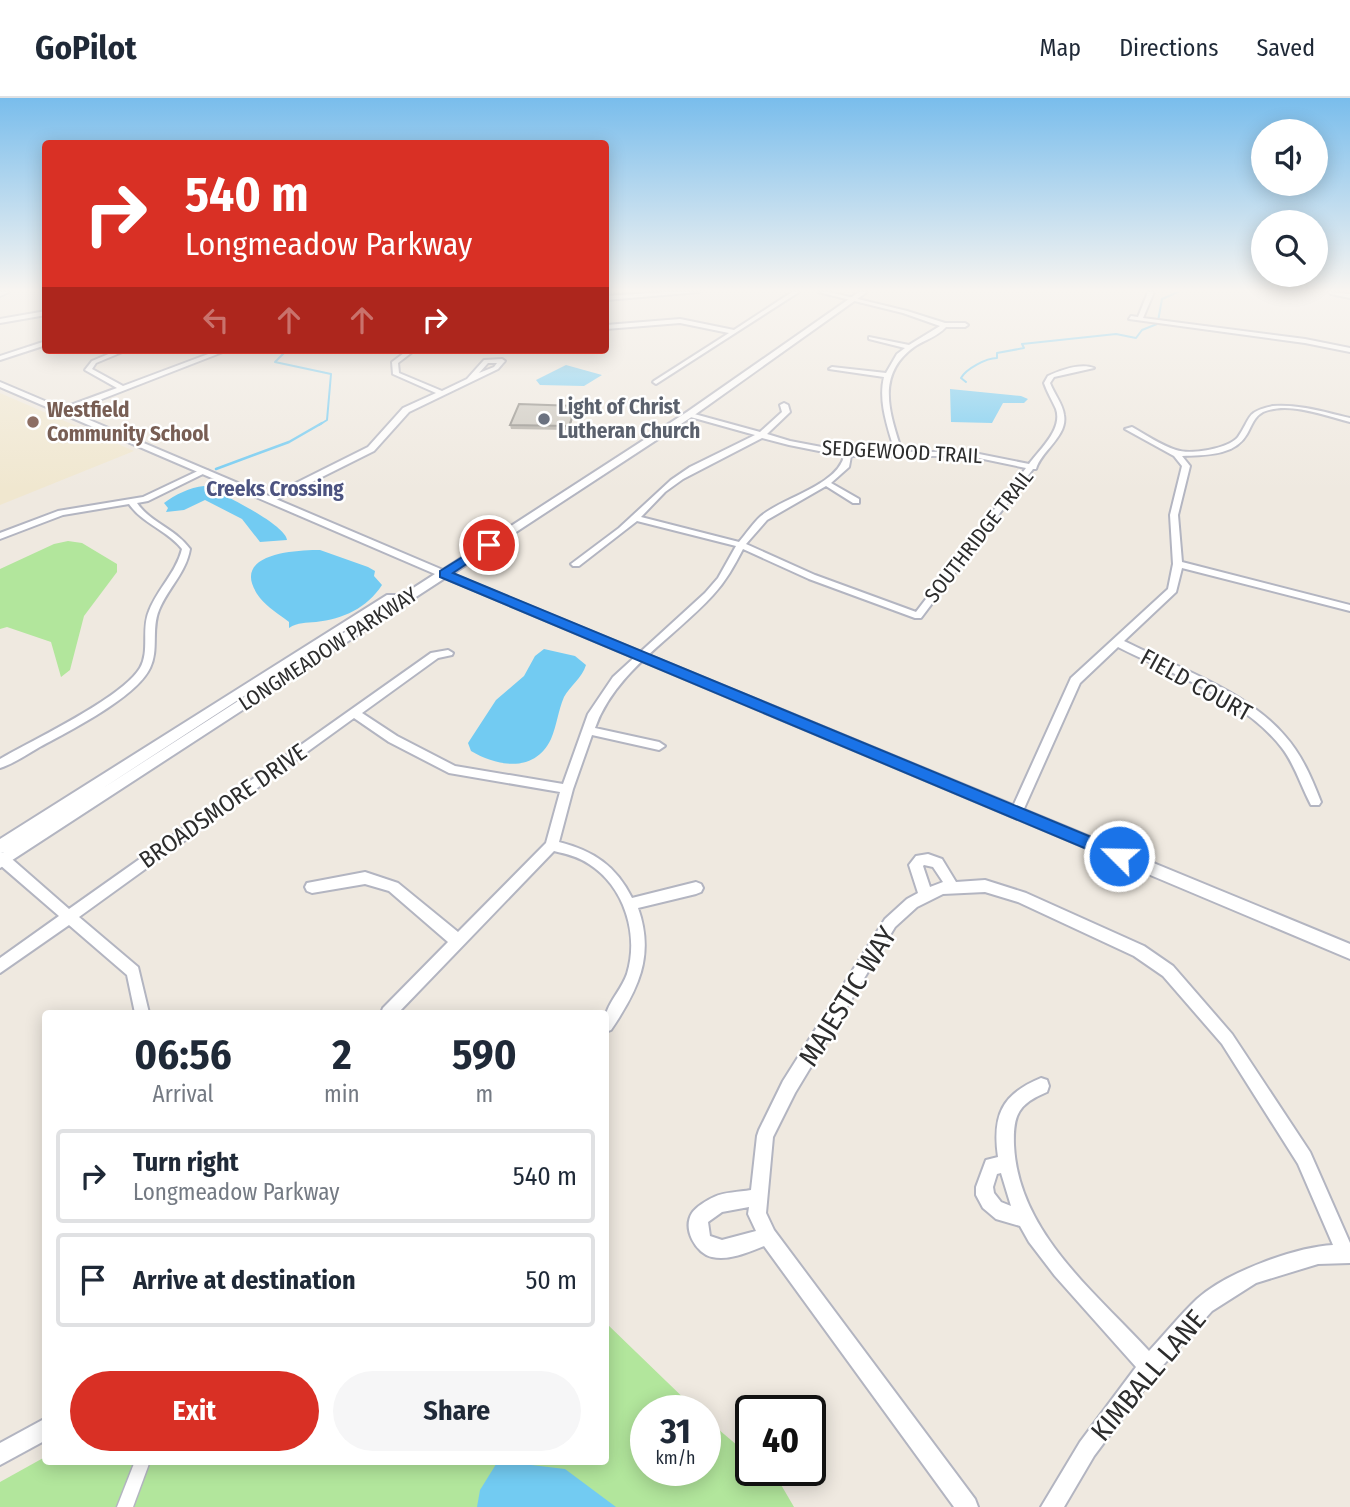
<!DOCTYPE html>
<style>
:root{--surface:#fff;--page:#f6f6f7;--text:#1f2937;--muted:#747a83;--line:#e0e1e3;--accent:#d93025}
body{margin:0;font-family:"Fira Sans Condensed",sans-serif;background:var(--page);color:var(--text);height:100vh;display:flex;flex-direction:column;font-size:26px;white-space:nowrap}
*{box-sizing:border-box;margin:0}
p{font-size:23px;color:var(--muted)}
.icon{flex:none;width:38px;height:38px;fill:none;stroke:currentColor;stroke-width:2;stroke-linecap:round;stroke-linejoin:round}
.map{position:relative;flex:1;overflow:hidden}
.sheet{position:absolute;left:42px;top:912px;width:567px;height:455px;display:flex;flex-direction:column;background:var(--surface);border-radius:7px;box-shadow:0 4px 18px #0003}
.sheet>*{flex:none}
.guide{position:absolute;left:42px;top:42px;width:567px;height:214px;border-radius:7px;box-shadow:0 4px 18px #0003;background:#d93025;color:#fff;overflow:hidden}
.buttons{position:absolute;left:1251px;top:21px;display:grid;gap:14px}
.buttons a{display:grid;place-items:center;width:77px;height:77px;border-radius:50%;background:var(--surface);box-shadow:0 4px 18px #0003;font-size:35px}
.speed{position:absolute;left:630px;top:1297px;display:flex;gap:14px;font-size:35px;font-weight:700;text-align:center}
.speed>*{display:grid;place-content:center;width:91px;height:91px;border-radius:50%;background:var(--surface);box-shadow:0 4px 18px #0003;line-height:1}
.speed small{font-size:18px;font-weight:400}
.speed .limit{border:4px solid #111;border-radius:10px;background:#fff;color:#111}
.pin{position:absolute;display:grid;place-items:center;width:60px;height:60px;color:#fff;margin:-30px;border:4px solid #fff;border-radius:50%;box-shadow:0 2px 7px #0007}
.me{position:absolute;width:77px;margin:-38px;rotate:293deg;stroke-linejoin:round;filter:drop-shadow(0 0 5px #0008)}
.turn{display:flex;align-items:center;gap:24px;height:147px;padding:0 28px;font-size:32px}
.turn .icon{width:91px;height:91px;stroke-width:2.5}
.turn b{display:block;font-size:49px;line-height:60px}
.lanes{display:flex;align-items:center;height:66px;padding:0 28px;background:#0003;justify-content:center;gap:35px;direction:ltr}
.lanes .off{opacity:.35}
.eta{display:flex;justify-content:space-evenly;align-items:center;height:119px;text-align:center}
.eta b{font-size:42px;font-weight:700;line-height:49px}
.action{display:flex;gap:14px;margin-top:auto;padding:14px 28px}
.action a{flex:1;height:80px;border-radius:42px;background:var(--accent);color:#fff;font-size:28px;font-weight:700;line-height:80px;text-align:center}
.action a+a{background:var(--page);color:var(--text)}
ul{padding:0;list-style:none}
li{display:flex;align-items:center;gap:21px;height:94px;margin:0 14px 10px;padding:0 14px;border:4px solid var(--line);border-radius:7px}
li div{flex:1}
li b{display:block;font-size:26px}
li em{font-style:normal}
header{display:flex;align-items:center;gap:42px;box-sizing:border-box;height:98px;padding:0 35px;background:var(--surface);border-bottom:2px solid var(--line)}
header strong{font-size:33px}
nav{display:flex;gap:38px;margin-inline-start:auto;font-size:24px}
.map>svg:first-child{display:block}
</style>
<header>
<strong>GoPilot</strong>
<nav><a>Map</a><a>Directions</a><a>Saved</a></nav>
</header>
<div class="map">
<svg width="1350" height="1409" viewBox="0 0 1350 1409">
<rect width="100%" height="100%" fill="#efe9e0"/>
<path fill="#f0e7cf" d="M0,295L134,353L0,407Z"/>
<g fill="#b2e69c">
<path d="M68,443L82,445L117,466V474L84,518L70,572L61,579L51,544L7,529L0,531V471L54,446Z"/>
<path d="M606,1225L696,1312H646V1372H705V1320L751,1359V1372H765L780,1385L794,1409H0V1384L45,1359L46,1363H606Z"/>
</g>
<g fill="#72cbf2">
<path d="M566,267L602,277L584,288L540,287L536,282Z"/>
<path d="M950,291L1021,298L1028,301L1024,305H1003L992,325L951,324Z"/>
<path d="M204,388C220,394 286,427 287,442L260,444L242,421L205,402L184,412L166,414L168,410L164,405C175,397 190,389 204,388Z"/>
<path d="M320,452L368,469L375,473L374,478L382,487C367,510 343,521 316,524C306,525 298,524 289,530V524C280,517 267,509 260,500C227,456 293,452 320,452Z"/>
<path d="M544,551L575,558L586,567C582,580 570,588 564,599C558,613 557,627 551,641C535,675 498,669 471,653L468,645L496,602L524,578L535,558Z"/>
<path d="M498,1363L565,1371L616,1409H477L480,1392Z"/>
</g>
<g fill="none" stroke-linecap="round" stroke-linejoin="round">
<g stroke="#72cbf2" stroke-width="2">
<path d="M1158,223L1162,201L1178,194"/>
<path d="M287,252L275,264L331,276L327,322L319,327"/>
<path d="M966,284L961,280C966,271 986,260 997,260V255L1024,250L1022,246L1116,236L1136,240L1142,232L1157,226"/>
</g>
<path stroke="#72cbf2" stroke-width="2.5" d="M216,371L289,344L322,325"/>
<defs>
<path id="pedestrian" d="M135,1363H150L133,1409H117Z"/>
<g id="minor">
<path d="M0,194H9L0,198Z"/>
<path d="M665,194H699L606,202V198Z"/>
<path d="M792,194H799L656,286L653,284L654,283L729,235L680,225L606,231V227L680,221L734,232Z"/>
<path d="M818,194H829L907,213L945,225H965L968,227L965,229H946C937,239 924,242 914,249C875,277 890,316 902,354H969L1029,366C1040,351 1063,331 1056,311C1052,302 1047,294 1044,285L1048,278C1060,272 1081,265 1094,270L1054,279L1050,285C1054,296 1063,306 1064,317C1068,338 1041,353 1036,371H1033L921,520H915L809,481L743,451C734,468 726,483 713,497C674,540 615,573 595,630L659,644L665,648L659,652L592,637L573,691L559,744C594,753 616,768 632,800L696,784L701,786L703,790L701,794L696,796L638,810C655,858 638,892 611,932L606,934C606,928 604,918 607,913C612,900 622,890 627,876C639,837 625,789 589,766C579,759 567,756 554,753L398,915H381L383,910L448,844L389,793L365,786L312,795L307,793L305,789L307,785L365,774L398,785L458,834L546,745L560,694L449,675L389,644L354,620L79,819L138,869L149,915H135L127,877L69,827L0,875V860L59,818L0,767V754L5,755L69,811L431,555L448,552L453,555L452,557L438,560L362,615L397,638L455,668L563,686L588,616L613,579L705,495L718,480L736,448L637,423L579,468H573L571,466L619,430L671,382L690,369L755,337L687,318V314L760,334L782,314L780,307L784,305L788,307L790,314L767,336L790,343L848,354H895C888,330 878,304 884,279L829,271L832,269L886,275L897,256L905,250L869,241V239L909,247L940,228L903,215ZM762,340L789,347L844,358C838,387 782,400 761,418C753,425 746,436 739,444L641,419L665,394L683,381ZM851,358H896L900,360L904,358H969L1026,370L916,514L815,477L746,446L767,422L826,388L853,405H859V401L831,385L849,369Z"/>
<path d="M1148,194H1154L1143,220L1305,241L1350,250V254L1305,245L1129,221L1131,218L1138,219Z"/>
<path d="M1329,194L1350,196V200L1331,196Z"/>
<path d="M46,213V217L0,225V221Z"/>
<path d="M46,243V247L0,262V258Z"/>
<path d="M118,252H127L96,265L92,271L123,288L219,252H228L66,315H60V311L117,290L85,272L92,263Z"/>
<path d="M408,252H415L398,265L399,275L442,293L467,281L484,262L502,261L505,263L498,271L409,314L374,353L274,403H268V399L368,349L403,310L436,295L393,276L392,264ZM488,265H497L494,269L479,275Z"/>
<path d="M1273,308C1299,306 1324,314 1350,320V324C1325,318 1289,303 1263,314C1254,319 1252,327 1247,336C1235,358 1205,357 1182,358L1190,368L1178,417L1182,464L1350,507V513L1182,470L1176,494L1124,543C1176,569 1247,593 1285,638C1302,657 1312,681 1321,704L1319,707H1311C1301,688 1295,667 1282,650C1245,601 1171,576 1118,549L1080,585L1022,715L1020,718H1012L1010,715L1071,580L1168,491L1173,466L1170,417L1182,368L1174,358L1125,331L1132,329C1146,337 1161,347 1176,352C1190,357 1228,351 1238,339C1252,319 1245,314 1273,308Z"/>
<path d="M202,371L209,373L148,403L137,405C151,425 176,431 190,451C186,475 168,490 159,512C151,531 159,552 150,570C136,600 67,634 38,650C26,657 13,666 0,670V661C33,642 122,600 140,570C150,553 141,531 149,513C158,490 176,475 182,451C167,432 143,426 129,406L63,417L0,441V435L58,413L143,399Z"/>
<path d="M928,756L942,761L956,784L985,782L1026,795L1144,848L1173,868L1232,936L1310,1054L1350,1145V1165L1318,1166L1256,1185L1212,1213L1156,1275L1094,1358L1064,1409H1041L1080,1344L1136,1269L1055,1178L1029,1144L1020,1128L996,1121L983,1110L976,1097V1089L986,1062L998,1059C992,1017 1002,996 1041,980L1047,982L1049,988L1047,994C1018,1006 1013,1017 1014,1047C1018,1134 1095,1194 1149,1253C1165,1236 1180,1217 1197,1201C1225,1175 1295,1149 1333,1147L1298,1066L1222,946L1163,878L1134,858L1018,804L985,794L943,796L917,809L895,829L795,995L773,1039L766,1115L774,1132L975,1401L978,1409H954L764,1148C749,1154 729,1163 712,1159C696,1155 682,1131 692,1115C696,1109 707,1102 714,1099C724,1094 739,1094 751,1092L757,1038L759,1032L783,983L885,821L907,801L918,795L909,767L916,758ZM924,767L933,769L943,784L930,789L923,768ZM1001,1075L1011,1108L1001,1104L994,1095L993,1089L997,1076ZM749,1109L748,1116L756,1133L722,1142L710,1138L708,1124L722,1114Z"/>
<path d="M46,1320V1342L0,1367V1345Z"/>
</g>
<path id="tertiary" d="M859,194H867L693,318L452,476L1350,846V861L445,480L0,770V756L4,754L0,755V741L387,497H395L396,499L100,692L435,476L0,289V284L443,472L687,314Z"/>
</defs>
<use href="#pedestrian" stroke="#b3b5c1" stroke-width="3"/>
<use href="#minor" stroke="#b3b5c1" stroke-width="4"/>
<use href="#tertiary" stroke="#b3b5c1" stroke-width="4"/>
<use href="#pedestrian" fill="#fff" fill-rule="evenodd"/>
<use href="#minor" fill="#fff" fill-rule="evenodd"/>
<use href="#tertiary" fill="#fff" fill-rule="evenodd"/>
</g>
<path fill="#afaba3" d="M576,308V311L569,332L511,331L510,327Z"/>
<path fill="#8e8b85" d="M576,308V311L569,332V328Z"/>
<path fill="#cbc7be" stroke="#8e8b85" stroke-width="2" d="M519,306L576,308L569,328L510,327Z"/>
<linearGradient id="sky" x2="0" y2="1"><stop stop-color="#79bdec"/><stop offset="0.49" stop-color="#f8f5f1"/><stop offset="1" stop-color="#f8f5f1" stop-opacity="0"/></linearGradient>
<rect width="1350" height="392" fill="url(#sky)"/>
<path fill="#1a73e8" stroke="#114b97" stroke-width="2" d="M485,445L495,447L453,475L1125,753L1128,758L1119,764L1113,762L440,479V473Z"/>
<circle fill="#6b7280" stroke="#fff" stroke-width="2.5" cx="544" cy="321" r="7"/>
<circle fill="#8d6e63" stroke="#fff" stroke-width="2.5" cx="33" cy="324" r="7"/>
<g text-anchor="middle" stroke-width="5" stroke-linejoin="round" paint-order="stroke">
<g font-size="21" font-weight="bold" fill="#5b616d" stroke="#fff" text-anchor="start">
<text x="558" y="316">Light of Christ<tspan x="558" dy="24">Lutheran Church</tspan></text>
</g>
<g font-size="21" font-weight="bold" fill="#785e54" stroke="#fff" text-anchor="start">
<text x="47" y="319">Westfield<tspan x="47" dy="24">Community School</tspan></text>
</g>
<g font-size="21" fill="#2d2d2d" stroke="#fff">
<text transform="translate(902 354) rotate(3)" y="7">SEDGEWOOD TRAIL</text>
<text transform="translate(979 438) rotate(-52)" y="7">SOUTHRIDGE TRAIL</text>
<text transform="translate(328 551) rotate(-33)" y="7">LONGMEADOW PARKWAY</text>
</g>
<g font-size="21" font-weight="bold" fill="#4c5380" stroke="#fff">
<text x="275" y="398">Creeks Crossing</text>
</g>
<g font-size="24" fill="#2d2d2d" stroke="#fff">
<text transform="translate(1196 587) rotate(29)" y="8">FIELD COURT</text>
<text transform="translate(223 708) rotate(-35)" y="8">BROADSMORE DRIVE</text>
</g>
<g font-size="28" fill="#2d2d2d" stroke="#fff">
<text transform="translate(847 898) rotate(-58)" y="10">MAJESTIC WAY</text>
<text transform="translate(1148 1277) rotate(-50)" y="10">KIMBALL LANE</text>
</g>
</g>
</svg>
<div class="buttons">
<a><svg class="icon" aria-label="sound" viewBox="0 0 24 24"><path d="M4 9h4l5-4v14l-5-4H4zM17 9q2 3 0 6"/></svg></a>
<a><svg class="icon" aria-label="search" viewBox="0 0 24 24"><circle cx="10" cy="10" r="6"/><path d="M15 15l6 6"/></svg></a>
</div>
<div class="speed"><div>31<small>km/h</small></div><div class="limit">40</div></div>
<div class="pin" style="left:489px;top:447px;background:#d93025"><svg class="icon" aria-label="arrive" viewBox="0 0 24 24"><path d="M6 21V4h12l-3 4 3 4H6"/></svg></div>
<svg class="me" style="left:1119px;top:758px" viewBox="-20 -20 40 40"><circle r="17" fill="#1a73e8" stroke="#fff" stroke-width="3"/><path d="M0-11L8 9 0 5-8 9z" fill="#fff"/></svg>
<div class="guide">
<div class="turn"><svg class="icon" aria-label="right" viewBox="0 0 24 24"><path d="M7 20v-9h11M14 6l5 5-5 5"/></svg><div><b>540 m</b>Longmeadow Parkway</div></div>
<div class="lanes"><svg class="icon off" aria-label="left" viewBox="0 0 24 24"><path d="M17 20v-9H6M10 6l-5 5 5 5"/></svg><svg class="icon off" aria-label="ahead" viewBox="0 0 24 24"><path d="M12 20V5M6 11l6-6 6 6"/></svg><svg class="icon off" aria-label="ahead" viewBox="0 0 24 24"><path d="M12 20V5M6 11l6-6 6 6"/></svg><svg class="icon" aria-label="right" viewBox="0 0 24 24"><path d="M7 20v-9h11M14 6l5 5-5 5"/></svg></div>
</div>
<section class="sheet">
<div class="eta">
<div><b>06:56</b><p>Arrival</p></div>
<div><b>2</b><p>min</p></div>
<div><b>590</b><p>m</p></div>
</div>
<ul>
<li><svg class="icon" aria-label="right" viewBox="0 0 24 24"><path d="M7 20v-9h11M14 6l5 5-5 5"/></svg><div><b>Turn right</b><p>Longmeadow Parkway</p></div><em>540 m</em></li>
<li><svg class="icon" aria-label="arrive" viewBox="0 0 24 24"><path d="M6 21V4h12l-3 4 3 4H6"/></svg><div><b>Arrive at destination</b></div><em>50 m</em></li>
</ul>
<div class="action"><a>Exit</a><a>Share</a></div>
</section>
</div>
